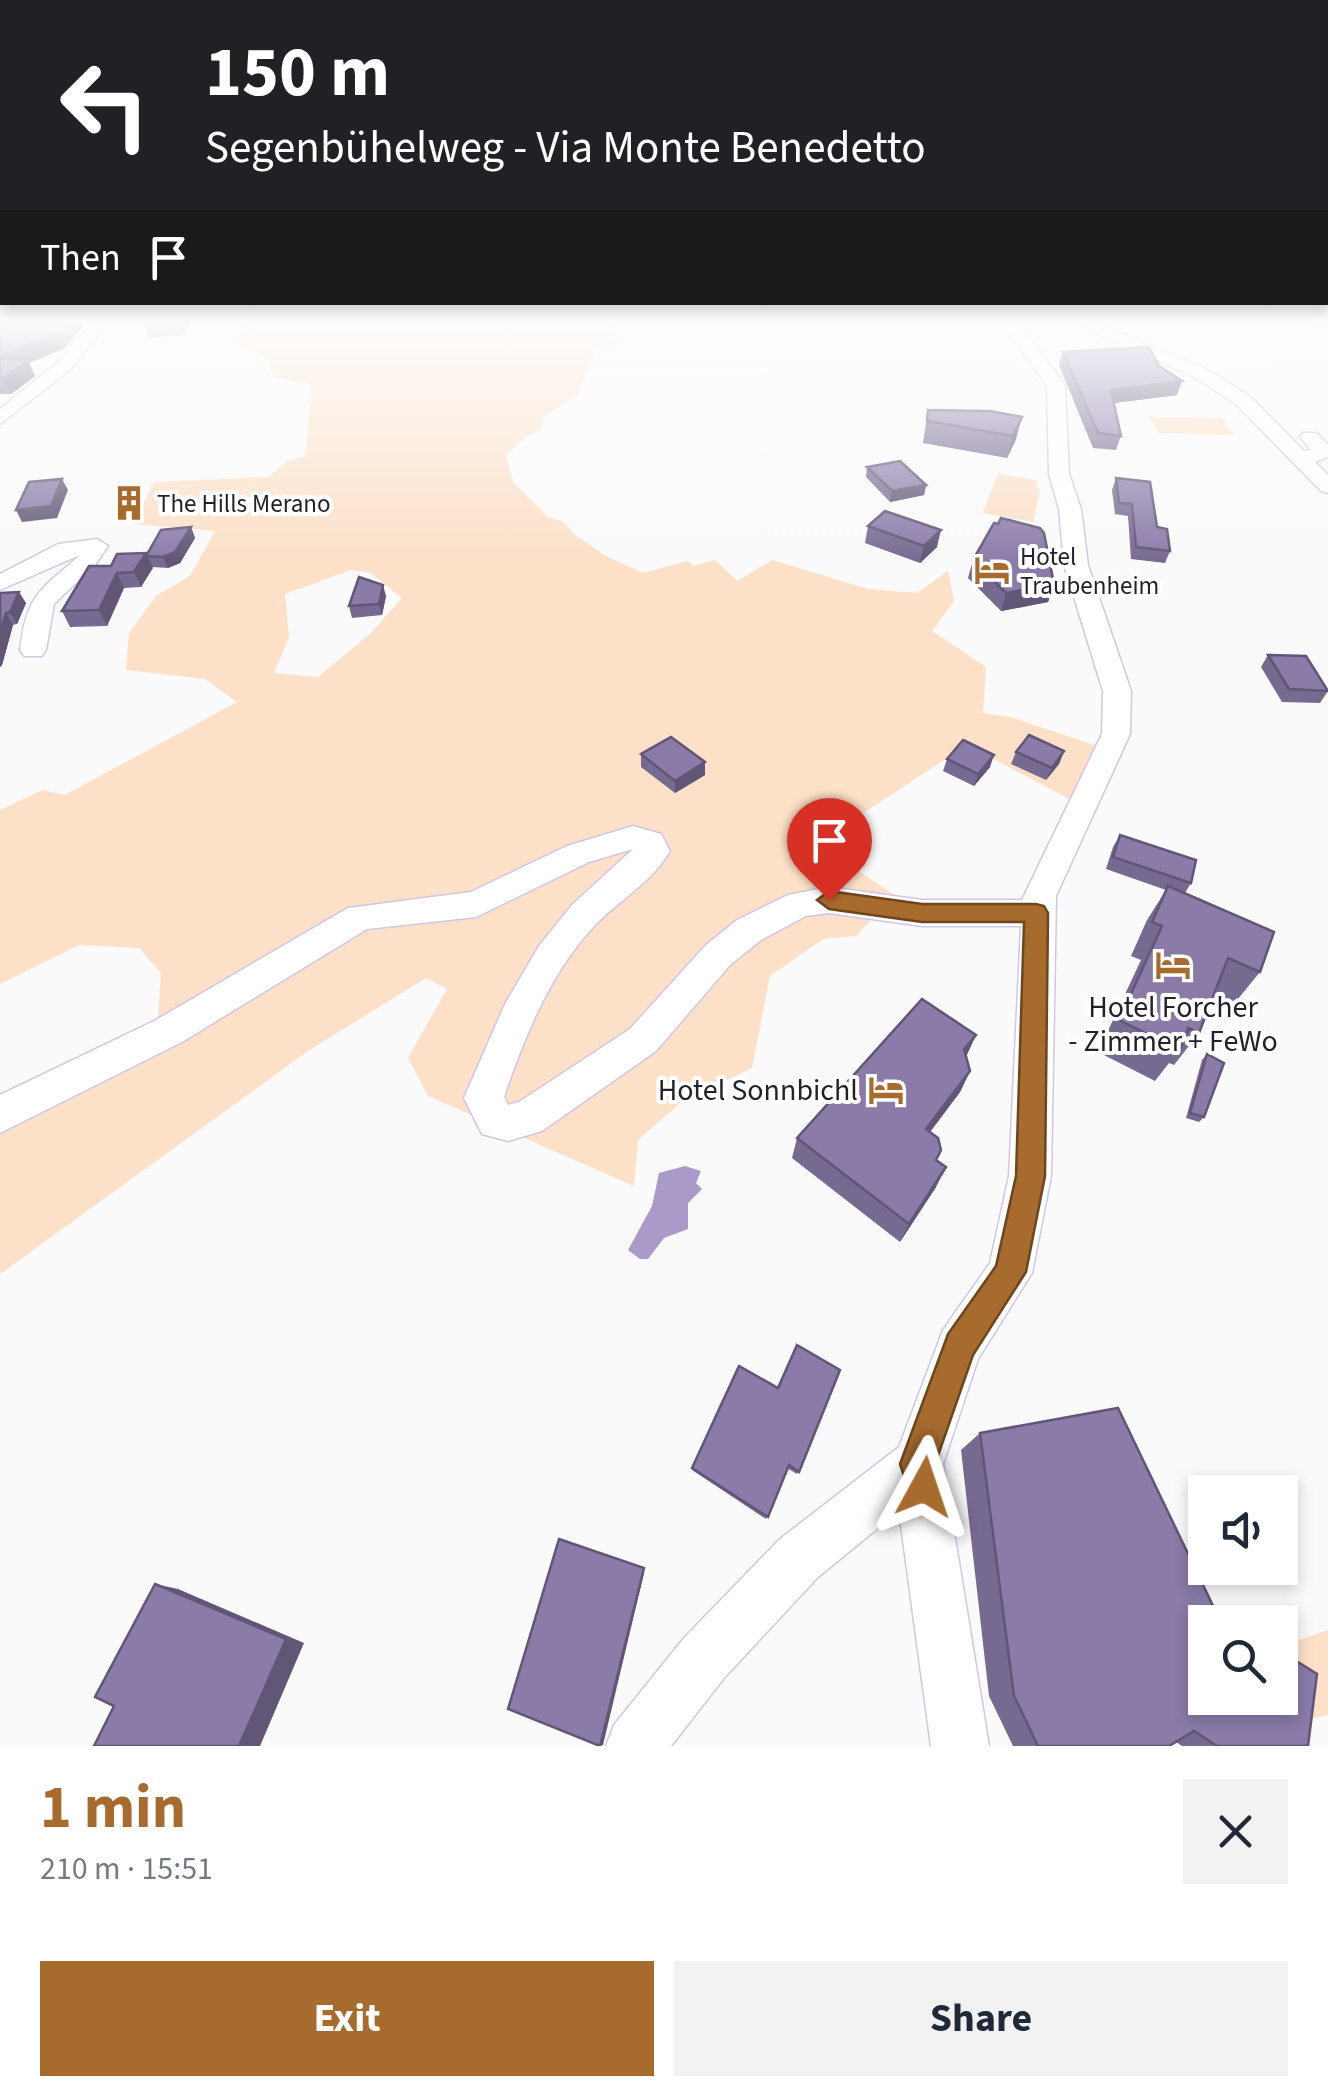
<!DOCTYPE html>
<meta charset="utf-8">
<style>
:root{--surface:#fff;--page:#f2f2f3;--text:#1f2937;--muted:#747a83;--accent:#a86b2e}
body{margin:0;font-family:"Source Sans 3",sans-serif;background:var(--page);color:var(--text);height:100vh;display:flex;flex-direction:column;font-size:38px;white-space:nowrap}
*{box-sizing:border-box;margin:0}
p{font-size:32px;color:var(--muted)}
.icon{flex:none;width:55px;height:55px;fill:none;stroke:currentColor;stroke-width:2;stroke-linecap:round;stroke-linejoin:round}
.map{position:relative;height:1746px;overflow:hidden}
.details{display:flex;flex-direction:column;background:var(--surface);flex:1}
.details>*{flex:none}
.banner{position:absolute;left:0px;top:0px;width:1330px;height:305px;box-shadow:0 5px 15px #0003;background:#202124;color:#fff;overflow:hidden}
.controls{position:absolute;left:1188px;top:1475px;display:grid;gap:20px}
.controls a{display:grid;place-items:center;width:110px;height:110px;border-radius:0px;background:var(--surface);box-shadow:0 5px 15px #0003;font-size:50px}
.pin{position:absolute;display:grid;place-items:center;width:85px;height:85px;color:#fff;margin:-102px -42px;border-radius:50% 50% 50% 0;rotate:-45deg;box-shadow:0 0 10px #0007}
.pin .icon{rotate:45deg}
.me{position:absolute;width:110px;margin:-55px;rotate:5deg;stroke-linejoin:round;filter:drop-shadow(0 0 8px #0008)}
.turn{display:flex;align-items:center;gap:35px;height:210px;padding:0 40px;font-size:45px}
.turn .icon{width:130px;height:130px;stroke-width:2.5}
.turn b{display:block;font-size:70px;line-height:85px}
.then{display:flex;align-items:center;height:95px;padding:0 40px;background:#0003;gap:20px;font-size:38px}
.round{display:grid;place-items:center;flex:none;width:105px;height:105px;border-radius:0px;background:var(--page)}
.headline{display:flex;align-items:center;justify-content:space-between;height:170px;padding:0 40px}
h1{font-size:60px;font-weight:700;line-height:75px;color:var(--accent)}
.button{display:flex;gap:20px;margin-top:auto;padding:20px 40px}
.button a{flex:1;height:115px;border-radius:0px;background:var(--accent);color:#fff;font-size:40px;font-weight:700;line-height:115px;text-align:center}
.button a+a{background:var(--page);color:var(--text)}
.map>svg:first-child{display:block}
</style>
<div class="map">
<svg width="1328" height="1746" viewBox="0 0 1328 1746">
<rect width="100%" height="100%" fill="#fafafa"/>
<g fill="#fce0c7" fill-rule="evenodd">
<path d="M244,318L491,321L492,318H607L618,332L612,338L628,340L595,348L579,394L543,417L541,429L524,438L506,455L513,482L548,517L563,522L575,535L606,556L643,573L688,561L693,566L715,560L737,581L772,560L868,589L917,593L948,571L954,601L932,631L986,667L983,713L1010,717L1101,747L1075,802L967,745L842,827L849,865L895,895L856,936L823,939L770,976L752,1068L680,1103L638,1140L634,1186L428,1096L408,1058L447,989L426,978L308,1051L0,1274V1129L125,1060L158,1017L161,973L139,948L79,945L0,984V810L43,790L65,795L237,702L205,679L126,670L129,633L156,596L190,576L215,531L134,524L154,482L269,477L287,461L305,456L312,391L309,384L276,378L264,355L231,342L252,321ZM351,570L371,573L402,598L371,633L318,677L274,673L289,637L285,594Z"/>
<path d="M1148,417L1222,418L1234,435L1159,433Z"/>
<path d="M998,473L1038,481L1036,486L1040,491L1033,522L983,513Z"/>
<path d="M1328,1630V1715L1301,1721L1297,1641Z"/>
</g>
<path fill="#a99aca" d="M685,1166L701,1171L696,1183L702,1189L688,1203V1229L664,1238L648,1259H640L628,1250L652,1206L659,1173Z"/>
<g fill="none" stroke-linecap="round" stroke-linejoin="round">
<defs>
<g id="minor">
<path d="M96,318H112L69,371L0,424V409L57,363Z"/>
<path d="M999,318H1015L1065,386L1069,474L1081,509L1088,565L1131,691L1130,734L1056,896L1051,1176L1032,1273L978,1359L943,1464L989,1746H931L899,1511L818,1577L724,1678L671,1746H606L614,1725L684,1638L780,1539L899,1447L943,1330L990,1263L1009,1176L1021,926H922L829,913L806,916L761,940L730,965L656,1051L542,1131L508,1141L482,1134L464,1098L505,1004L539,946L572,905L633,849L589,862L476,917L367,929L182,1042L0,1133V1095L156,1020L348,908L471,892L567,846L633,826L661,834L670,851C653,881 617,902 593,927C550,974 524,1037 504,1097L508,1105L519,1102L630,1029L706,945L737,920L788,895L829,887L922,900H1022L1102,734L1103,691L1064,565L1059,509L1049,474L1047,386Z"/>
<path d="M1063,318H1084L1204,368L1250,396L1304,451L1311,450L1300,437L1303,433H1317L1328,445V457L1315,462L1328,475V493L1321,491L1236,404L1192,376Z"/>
<path d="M97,539L108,546L96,564L54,604L46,650L42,656H24L20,650C27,593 40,591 80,555L0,590V574L58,544Z"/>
</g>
</defs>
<use href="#minor" stroke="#d0c6e7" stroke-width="3"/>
<use href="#minor" fill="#fff" fill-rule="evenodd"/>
</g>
<g fill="#776a91">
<path d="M0,318L65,348L29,363L35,376L11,394H0Z"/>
<path d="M193,318L184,335L149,337L144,324Z"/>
<path d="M1063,352L1159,366L1177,395L1114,403L1121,436L1116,450L1093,448L1059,365Z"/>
<path d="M928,410L990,411L1016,439L1007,458L923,443Z"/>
<path d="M867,467L926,485L924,495L890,502L866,477Z"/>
<path d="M1116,478L1170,551L1165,563L1131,559L1128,516L1115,514L1112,490Z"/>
<path d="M868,526L937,547L920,563L865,543Z"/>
<path d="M191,527L195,538L180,563L168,568L152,567L141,587L124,588L107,626L70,627L62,611L111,566L146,554Z"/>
<path d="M973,560L1054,584L1048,602L1001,611L968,578Z"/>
<path d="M0,593L26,603L17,624L13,625L2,665L0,667Z"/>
<path d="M386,596L382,615L352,618L349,606Z"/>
<path d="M1268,655L1328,691L1320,703L1282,702L1261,667Z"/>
<path d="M1064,751L1059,764L1046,780L1011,764L1016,752Z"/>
<path d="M641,754L705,775L675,793L641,767Z"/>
<path d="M947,759L990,767L974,786L943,771Z"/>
<path d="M1120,835L1191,883L1185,893L1260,972L1233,1005L1213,996L1199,1033L1174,1065L1169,1063L1155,1081L1098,1052L1141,960L1131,956L1147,920L1166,890L1106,869L1113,847Z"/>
<path d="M976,1035L966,1056L970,1071L960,1092L930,1132L936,1160V1187L900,1242L792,1158L797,1138Z"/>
<path d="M1207,1054L1204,1117L1199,1122L1186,1118L1202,1060Z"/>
<path d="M840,1370L797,1474L787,1468L766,1519L692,1470V1468L778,1388Z"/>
<path d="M980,1433L1217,1614L1308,1746H1182L1176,1742L1169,1746H1013L989,1696L961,1450Z"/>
</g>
<g fill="#615676">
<path d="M71,318H89L65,348L29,363L35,376L11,394L0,371V356Z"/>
<path d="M182,318H193L184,335L179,323Z"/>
<path d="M1182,381L1177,395L1106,404L1111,390Z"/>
<path d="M1022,417L1016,439L1007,458L1013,436Z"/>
<path d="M62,479L68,490L57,518L22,522L16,510Z"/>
<path d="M926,485L924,495L890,502L892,491Z"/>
<path d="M191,527L195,538L180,563L168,568L163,557Z"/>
<path d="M941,530L937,547L920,563L924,546Z"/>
<path d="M146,553L153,568L141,587L134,572Z"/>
<path d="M117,573L124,588L107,626L99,610Z"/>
<path d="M1054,584L1048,602L1001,611L1006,593Z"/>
<path d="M383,585L386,596L382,615L379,604Z"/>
<path d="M19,592L26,603L17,624L10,612Z"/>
<path d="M6,613L13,625L2,665L0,667V633Z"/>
<path d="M1064,751L1059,764L1046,780L1052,768Z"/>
<path d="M994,755L990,767L974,786L978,774Z"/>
<path d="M705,762V775L675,793V781Z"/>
<path d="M976,1035L966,1057L964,1049Z"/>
<path d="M970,1071L960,1092L917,1149L926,1129Z"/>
<path d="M946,1167L936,1187L900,1242L909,1224Z"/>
<path d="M644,1568V1573L603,1745L600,1746Z"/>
<path d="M155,1584L178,1589L304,1643L260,1746H239Z"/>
</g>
<g fill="#8a7ba9" stroke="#615676" stroke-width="2.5">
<path d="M0,318L30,328L39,318H71L58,333L0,356Z"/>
<path d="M146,318H182L179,323L144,324Z"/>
<path d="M1149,347L1159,366L1182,381L1111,390L1121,436L1098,433L1063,352Z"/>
<path d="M0,359L28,360L3,379L0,378Z"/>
<path d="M928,410L990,411L1022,417L1013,436L927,421Z"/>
<path d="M900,461L926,485L892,491L867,467Z"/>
<path d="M1116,478L1150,482L1157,527L1167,529L1170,551L1136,547L1132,504L1119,503Z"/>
<path d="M62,479L51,506L16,510L29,482Z"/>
<path d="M885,511L941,530L924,546L868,526Z"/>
<path d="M1001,518L1040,528L1044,533L1054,584L1006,593L973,560L994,523L998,524Z"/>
<path d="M191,527L175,552L163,557L146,556L161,530Z"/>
<path d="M146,553L134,572L117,573L99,610L62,611L89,566H111L117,554Z"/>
<path d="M359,577L383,585L379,604L349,606Z"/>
<path d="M19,592L10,612L6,613L0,633V593Z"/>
<path d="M1268,655L1306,656L1328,691L1289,689Z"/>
<path d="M1029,735L1064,751L1052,768L1016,752Z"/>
<path d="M671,737L705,762L675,781L641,754Z"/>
<path d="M963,740L994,755L978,774L947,759Z"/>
<path d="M1120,835L1196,860L1191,883L1113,857Z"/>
<path d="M1168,886L1274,932L1260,972L1228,958L1199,1033L1188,1028L1180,1050L1119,1020L1162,926L1152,922Z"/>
<path d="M922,999L976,1035L964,1049L970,1071L926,1129L938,1138L941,1150L936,1160L946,1167L909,1224L797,1138Z"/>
<path d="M1207,1054L1224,1063L1204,1117L1190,1113Z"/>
<path d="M797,1345L840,1370L799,1472L789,1465L768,1517L692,1468L739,1366L778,1388Z"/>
<path d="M1118,1408L1217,1614L1232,1622H1205V1698H1280V1651L1317,1674L1308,1746H1217L1194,1731L1169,1746H1038L1014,1696L980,1433Z"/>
<path d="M559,1539L644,1568L600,1746L508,1709Z"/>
<path d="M155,1584L286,1639L239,1746H94L114,1706L95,1697Z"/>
</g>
<linearGradient id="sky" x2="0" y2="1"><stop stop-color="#8faadc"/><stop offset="0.57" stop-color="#fdfdfd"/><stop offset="1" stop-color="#fdfdfd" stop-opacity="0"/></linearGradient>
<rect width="1328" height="562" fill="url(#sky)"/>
<path fill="#a86b2e" stroke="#6d461e" stroke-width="2.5" d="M829,891L922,904H1036L1044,906L1048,913L1045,1176L1026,1272L973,1355L935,1464L942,1487L937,1500L924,1505L912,1500L900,1464L948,1334L996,1266L1016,1176L1024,922H922L829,909L817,900Z"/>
<defs>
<symbol id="building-bare" viewBox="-9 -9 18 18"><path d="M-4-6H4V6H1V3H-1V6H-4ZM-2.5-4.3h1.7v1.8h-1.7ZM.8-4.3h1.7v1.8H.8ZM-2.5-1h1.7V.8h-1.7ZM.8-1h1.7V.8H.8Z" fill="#a86b2e" stroke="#fff" stroke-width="2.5" paint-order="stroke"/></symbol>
<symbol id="hotel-bare" viewBox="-9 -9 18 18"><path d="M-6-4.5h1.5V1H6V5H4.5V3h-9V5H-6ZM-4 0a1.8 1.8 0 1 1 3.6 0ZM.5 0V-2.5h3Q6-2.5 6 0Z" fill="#a86b2e" stroke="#fff" stroke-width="2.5" paint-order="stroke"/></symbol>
</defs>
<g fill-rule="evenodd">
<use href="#building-bare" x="104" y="478" width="50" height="50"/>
<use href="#hotel-bare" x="967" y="545" width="50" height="50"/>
<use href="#hotel-bare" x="1148" y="940" width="50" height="50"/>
<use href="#hotel-bare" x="861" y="1065" width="50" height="50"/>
</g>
<g text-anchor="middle" stroke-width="8" stroke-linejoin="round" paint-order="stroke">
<g font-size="25" fill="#231f2b" stroke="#fff" text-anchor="start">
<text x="157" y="512">The Hills Merano</text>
<text x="1020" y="565">Hotel<tspan x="1020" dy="29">Traubenheim</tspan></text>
</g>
<g font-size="30" fill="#231f2b" stroke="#fff">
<text x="1173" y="1017">Hotel Forcher<tspan x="1173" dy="34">- Zimmer + FeWo</tspan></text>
<text x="858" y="1100" text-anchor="end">Hotel Sonnbichl</text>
</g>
</g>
</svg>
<div class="controls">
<a><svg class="icon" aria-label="sound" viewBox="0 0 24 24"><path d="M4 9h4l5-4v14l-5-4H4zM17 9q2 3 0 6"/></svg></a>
<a><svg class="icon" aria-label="search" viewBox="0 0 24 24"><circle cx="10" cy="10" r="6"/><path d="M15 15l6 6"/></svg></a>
</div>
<div class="pin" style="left:829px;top:900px;background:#d93025"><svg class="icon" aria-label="arrive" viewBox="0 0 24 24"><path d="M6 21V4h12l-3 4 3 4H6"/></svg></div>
<svg class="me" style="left:924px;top:1487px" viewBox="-20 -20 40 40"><path d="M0-17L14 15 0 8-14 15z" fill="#a86b2e" stroke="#fff" stroke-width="4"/></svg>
<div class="banner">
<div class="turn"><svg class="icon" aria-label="left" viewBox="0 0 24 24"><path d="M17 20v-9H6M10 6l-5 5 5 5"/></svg><div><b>150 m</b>Segenbühelweg - Via Monte Benedetto</div></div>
<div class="then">Then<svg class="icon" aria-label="arrive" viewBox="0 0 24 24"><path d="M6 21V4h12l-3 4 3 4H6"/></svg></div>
</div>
</div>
<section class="details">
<div class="headline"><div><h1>1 min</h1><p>210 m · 15:51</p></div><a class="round"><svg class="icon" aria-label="close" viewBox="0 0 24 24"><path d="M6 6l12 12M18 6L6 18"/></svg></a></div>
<div class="button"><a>Exit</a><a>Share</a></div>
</section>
